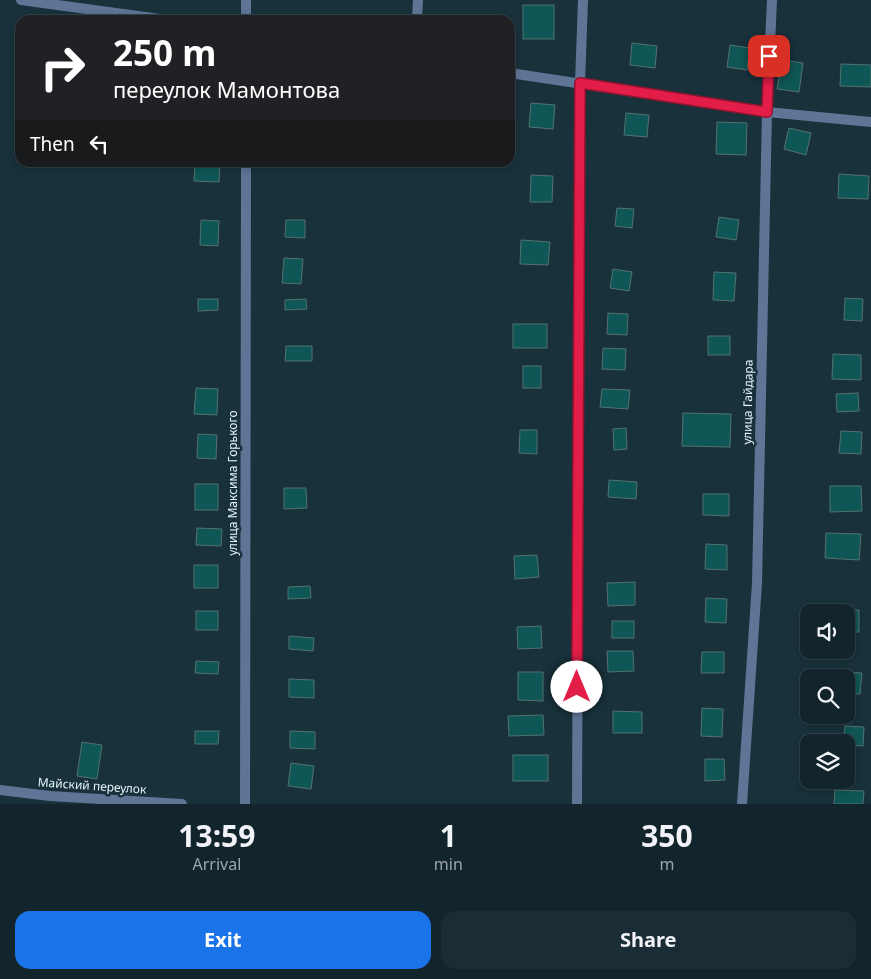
<!DOCTYPE html>
<meta charset="utf-8">
<style>
:root{--surface:#12252c;--page:#1b2d34;--text:#f1f3f6;--muted:#9ca5a9;--line:#314248;--accent:#1a73e8}
body{margin:0;font-family:"Noto Sans",sans-serif;background:var(--page);color:var(--text);height:100vh;display:flex;flex-direction:column;font-size:19px;white-space:nowrap}
*{box-sizing:border-box;margin:0}
p{font-size:16px;color:var(--muted)}
.icon{flex:none;width:28px;height:28px;fill:none;stroke:currentColor;stroke-width:2;stroke-linecap:round;stroke-linejoin:round}
.map{position:relative;height:804px;overflow:hidden}
.side{display:flex;flex-direction:column;background:var(--surface);flex:1}
.side>*{flex:none}
.banner{position:absolute;left:15px;top:15px;width:500px;height:152px;border-radius:15px;box-shadow:0 2px 8px #0003,0 0 0 1px var(--line);background:#202124;color:#fff;overflow:hidden}
.tools{position:absolute;left:800px;top:604px;display:grid;gap:10px}
.tools a{display:grid;place-items:center;width:55px;height:55px;border-radius:10px;background:var(--surface);box-shadow:0 2px 8px #0003,0 0 0 1px var(--line);font-size:25px}
.pin{position:absolute;display:grid;place-items:center;width:42px;height:42px;color:#fff;margin:-21px;border-radius:10px;box-shadow:0 2px 8px #0006}
.me{position:absolute;width:55px;margin:-28px;rotate:0deg;stroke-linejoin:round;filter:drop-shadow(0 0 4px #0008)}
.turn{display:flex;align-items:center;gap:18px;height:105px;padding:0 15px;font-size:22px}
.turn .icon{width:65px;height:65px;stroke-width:2.5}
.turn b{display:block;font-size:35px;line-height:42px}
.then{display:flex;align-items:center;height:48px;padding:0 15px;background:#0003;gap:10px;font-size:19px}
.eta{display:flex;justify-content:space-evenly;align-items:center;height:85px;text-align:center}
.eta b{font-size:30px;font-weight:700;line-height:35px}
.button{display:flex;gap:10px;margin-top:auto;padding:10px 15px}
.button a{flex:1;height:58px;border-radius:15px;background:var(--accent);color:#fff;font-size:20px;font-weight:700;line-height:58px;text-align:center}
.button a+a{background:var(--page);color:var(--text)}
.map>svg:first-child{display:block}
</style>
<div class="map">
<svg width="871" height="804" viewBox="0 0 871 804">
<rect width="100%" height="100%" fill="#18313b"/>
<g fill="#0f5756" stroke="#537271">
<rect x="523" y="5" width="31" height="34"/>
<path d="M632,43L657,46L655,68L630,65Z"/>
<path d="M730,45L750,48L747,70L727,67Z"/>
<path d="M782,60L803,63L799,92L777,89Z"/>
<path d="M841,64L871,65V87L840,86Z"/>
<path d="M531,103L555,105L553,129L529,127Z"/>
<path d="M626,113L649,115L647,137L624,135Z"/>
<path d="M717,122L747,123L746,155L716,154Z"/>
<path d="M789,128L811,133L806,155L784,149Z"/>
<path d="M195,164L220,165L219,182L194,181Z"/>
<path d="M839,174L869,176L868,199L838,198Z"/>
<path d="M531,175L553,176L552,202H530Z"/>
<path d="M617,208L634,209L632,228L615,226Z"/>
<path d="M719,217L739,220L736,240L716,237Z"/>
<path d="M201,220L219,221L218,246L200,245Z"/>
<path d="M286,220H305V238L285,237Z"/>
<path d="M521,240L550,242L548,265L520,264Z"/>
<path d="M284,258L303,259L301,284L282,283Z"/>
<path d="M613,269L632,272L629,291L610,288Z"/>
<path d="M714,272L736,273L734,301L713,300Z"/>
<path d="M845,298L863,299L862,321L844,320Z"/>
<path d="M198,299H218V310L198,311Z"/>
<path d="M306,299L307,309L285,310V300Z"/>
<path d="M608,313L628,314L627,335L607,334Z"/>
<rect x="513" y="324" width="34" height="24"/>
<rect x="708" y="336" width="22" height="19"/>
<path d="M286,346H312V361H285Z"/>
<path d="M603,348L626,349L625,370L602,369Z"/>
<path d="M833,354L861,355V380L832,379Z"/>
<rect x="523" y="366" width="18" height="22"/>
<path d="M196,388L218,389L217,415L194,414Z"/>
<path d="M602,389L630,390L628,409L600,407Z"/>
<path d="M858,393L859,411L837,412L836,394Z"/>
<path d="M683,413L731,414L730,447L682,446Z"/>
<path d="M626,428L627,449L614,450L613,429Z"/>
<path d="M520,430H537V454L519,453Z"/>
<path d="M841,431L862,432L861,454L839,453Z"/>
<path d="M198,434L217,435L216,459L197,458Z"/>
<path d="M609,480L637,482L636,499L608,497Z"/>
<rect x="195" y="484" width="23" height="26"/>
<path d="M830,486H861L862,511L830,512Z"/>
<path d="M284,488H306L307,508L284,509Z"/>
<path d="M703,494H729V516L703,515Z"/>
<path d="M197,528L222,529L221,546L196,545Z"/>
<path d="M826,533L861,534L859,560L825,558Z"/>
<path d="M706,544L727,545V570L705,569Z"/>
<path d="M537,555L539,577L515,579L514,556Z"/>
<rect x="194" y="565" width="24" height="23"/>
<path d="M635,582V605L608,606L607,583Z"/>
<path d="M310,586L311,598L288,599V587Z"/>
<path d="M706,598L727,599L726,623L705,622Z"/>
<path d="M837,610H859V632H846V612H837Z"/>
<rect x="196" y="611" width="22" height="19"/>
<rect x="612" y="621" width="22" height="17"/>
<path d="M541,626L542,648L518,649L517,627Z"/>
<path d="M289,636L314,638L313,651L289,649Z"/>
<path d="M607,651H633L634,671L608,672Z"/>
<path d="M702,652H724V673H701Z"/>
<path d="M196,661L219,662L218,674L195,673Z"/>
<path d="M518,672H543V701L518,700Z"/>
<path d="M842,672L862,673L860,694L846,693V678H842Z"/>
<path d="M289,679L314,680V698L289,697Z"/>
<path d="M702,708L723,709L722,737L701,736Z"/>
<path d="M613,711L642,712V733H613Z"/>
<path d="M543,715L544,735L509,736L508,716Z"/>
<path d="M845,726L864,727L863,746L846,745V742H843Z"/>
<path d="M195,731H219L218,744H195Z"/>
<path d="M290,731L315,732V749L290,748Z"/>
<path d="M82,742L102,745L97,779L77,776Z"/>
<rect x="513" y="755" width="35" height="26"/>
<path d="M705,759H724L725,780L705,781Z"/>
<path d="M291,763L314,766L311,789L288,786Z"/>
<path d="M835,790L864,791L863,804H834Z"/>
</g>
<g fill="none" stroke-linecap="round" stroke-linejoin="round">
<g stroke="#5f7595" stroke-width="10">
<path d="M21,0L167,20"/>
<path d="M246,20V0"/>
<path d="M417,20L418,0"/>
<path d="M510,73L767,112L871,122"/>
<path d="M0,790L50,796L182,804"/>
<path d="M245,804L246,162"/>
<path d="M577,804L580,83L583,0"/>
<path d="M742,804L757,583L767,112L772,0"/>
</g>
</g>
<g fill="none" stroke-linecap="round" stroke-linejoin="round">
<defs>
<path id="route" d="M577,687L580,83L767,112L769,56"/>
</defs>
<use href="#route" stroke="#92132f" stroke-width="12"/>
<use href="#route" stroke="#e11d48" stroke-width="9"/>
</g>
<g text-anchor="middle" stroke-width="5" stroke-linejoin="round" paint-order="stroke">
<g font-size="12" fill="#e5f4fa" stroke="#18313b">
<text transform="translate(748 402) rotate(-89)" y="4">улица Гайдара</text>
<text transform="translate(233 483) rotate(-90)" y="4">улица Максима Горького</text>
<text transform="translate(92 786) rotate(4)" y="4">Майский переулок</text>
</g>
</g>
</svg>
<div class="tools">
<a><svg class="icon" aria-label="sound" viewBox="0 0 24 24"><path d="M4 9h4l5-4v14l-5-4H4zM17 9q2 3 0 6"/></svg></a>
<a><svg class="icon" aria-label="search" viewBox="0 0 24 24"><circle cx="10" cy="10" r="6"/><path d="M15 15l6 6"/></svg></a>
<a><svg class="icon" aria-label="layers" viewBox="0 0 24 24"><path d="M12 4l9 5-9 5-9-5zM3 14l9 5 9-5"/></svg></a>
</div>
<div class="pin" style="left:769px;top:56px;background:#d93025"><svg class="icon" aria-label="arrive" viewBox="0 0 24 24"><path d="M6 21V4h12l-3 4 3 4H6"/></svg></div>
<svg class="me" style="left:577px;top:687px" viewBox="-20 -20 40 40"><circle r="19" fill="#fff"/><path d="M0-13L10 11 0 6-10 11z" fill="#e11d48"/></svg>
<div class="banner">
<div class="turn"><svg class="icon" aria-label="right" viewBox="0 0 24 24"><path d="M7 20v-9h11M14 6l5 5-5 5"/></svg><div><b>250 m</b>переулок Мамонтова</div></div>
<div class="then">Then<svg class="icon" aria-label="left" viewBox="0 0 24 24"><path d="M17 20v-9H6M10 6l-5 5 5 5"/></svg></div>
</div>
</div>
<section class="side">
<div class="eta">
<div><b>13:59</b><p>Arrival</p></div>
<div><b>1</b><p>min</p></div>
<div><b>350</b><p>m</p></div>
</div>
<div class="button"><a>Exit</a><a>Share</a></div>
</section>
